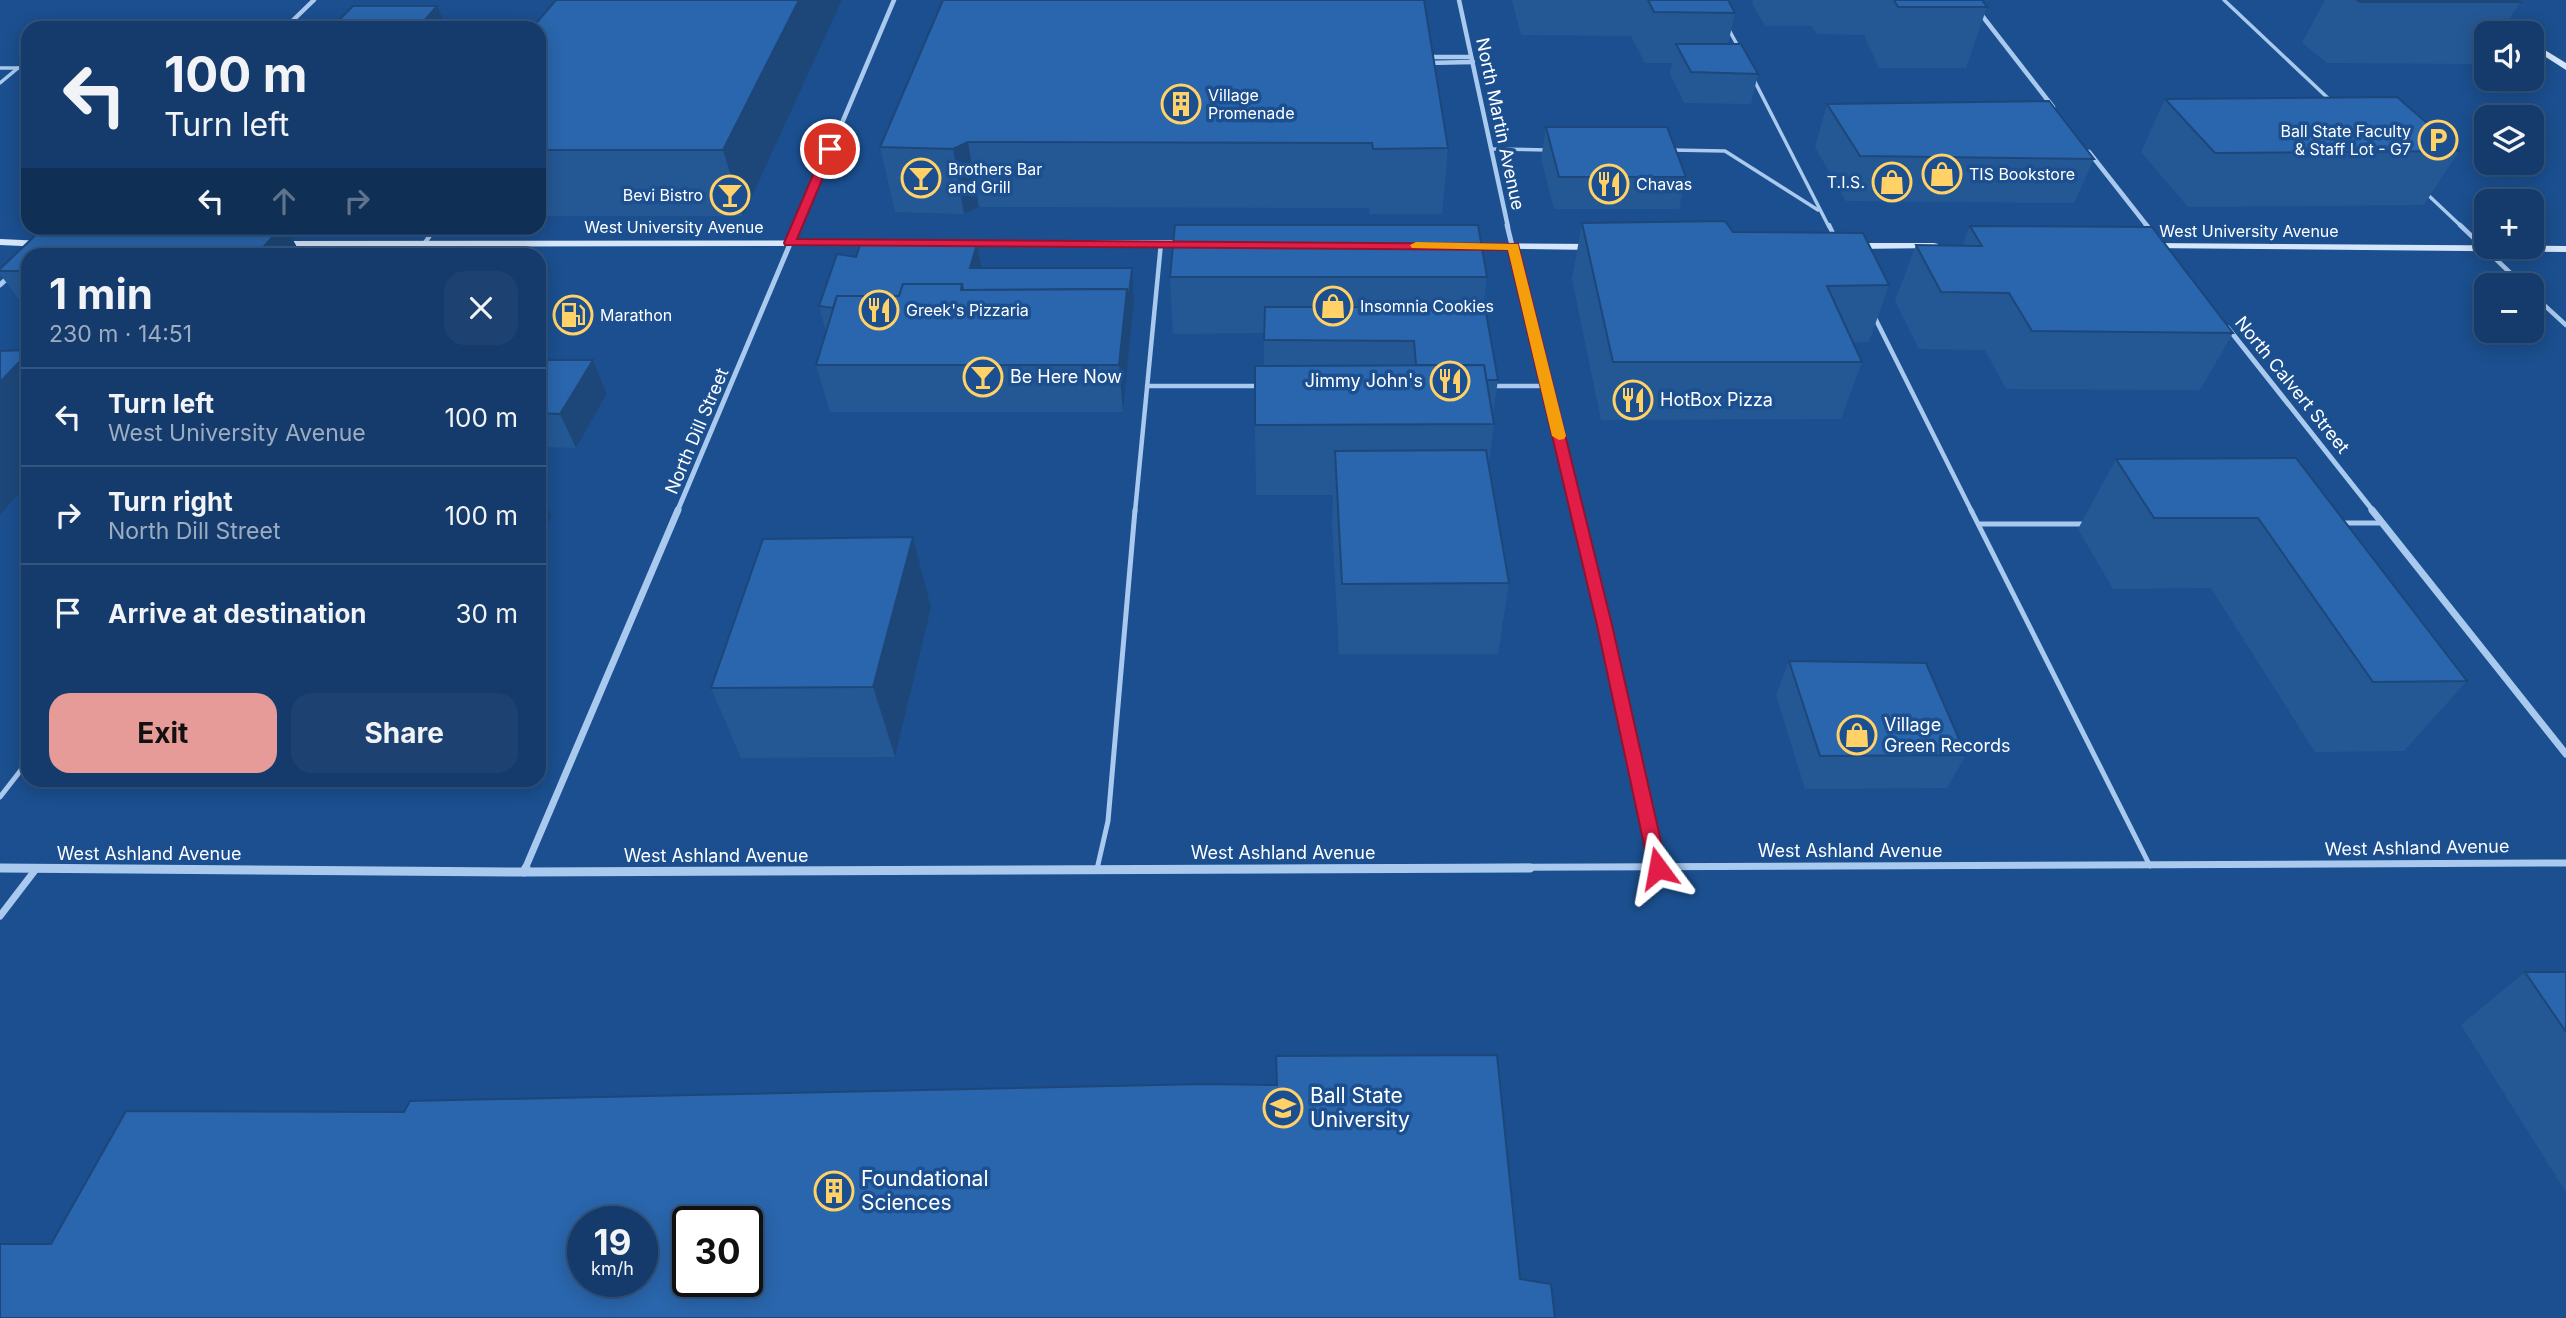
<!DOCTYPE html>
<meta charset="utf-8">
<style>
:root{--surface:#143b6b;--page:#1d4271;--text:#f1f3f6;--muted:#9dadc1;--line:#33557e;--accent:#e69b98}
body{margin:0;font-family:Inter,sans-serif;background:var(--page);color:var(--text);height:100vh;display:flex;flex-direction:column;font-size:26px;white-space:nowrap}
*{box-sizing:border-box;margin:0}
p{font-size:23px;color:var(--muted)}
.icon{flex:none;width:38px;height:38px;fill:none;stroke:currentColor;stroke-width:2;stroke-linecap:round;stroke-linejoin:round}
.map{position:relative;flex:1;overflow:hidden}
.panel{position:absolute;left:21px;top:248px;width:525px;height:539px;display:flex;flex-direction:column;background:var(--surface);border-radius:21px;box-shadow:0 4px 18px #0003,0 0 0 2px var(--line)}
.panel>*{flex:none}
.hud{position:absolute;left:21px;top:21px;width:525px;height:214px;border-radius:21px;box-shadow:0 4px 18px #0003,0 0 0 2px var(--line);background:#143b6b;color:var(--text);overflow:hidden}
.buttons{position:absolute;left:2474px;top:21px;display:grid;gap:14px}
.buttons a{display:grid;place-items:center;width:70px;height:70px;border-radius:14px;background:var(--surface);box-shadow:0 4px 18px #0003,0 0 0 2px var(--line);font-size:35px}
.speed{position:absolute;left:567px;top:1206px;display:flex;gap:14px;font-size:35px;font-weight:700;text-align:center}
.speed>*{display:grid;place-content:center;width:91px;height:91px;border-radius:50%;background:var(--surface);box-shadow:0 4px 18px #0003,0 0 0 2px var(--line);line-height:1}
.speed small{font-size:18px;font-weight:400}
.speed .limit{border:4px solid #111;border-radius:10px;background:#fff;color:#111}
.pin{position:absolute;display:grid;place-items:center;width:60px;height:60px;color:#fff;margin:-30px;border:4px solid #fff;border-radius:50%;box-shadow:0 2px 7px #0007}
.me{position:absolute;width:77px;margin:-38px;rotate:347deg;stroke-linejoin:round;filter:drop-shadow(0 0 5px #0008)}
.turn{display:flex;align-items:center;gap:24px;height:147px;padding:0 28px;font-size:32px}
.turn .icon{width:91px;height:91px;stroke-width:2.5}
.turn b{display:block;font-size:49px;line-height:60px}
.lanes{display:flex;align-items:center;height:66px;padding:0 28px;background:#0003;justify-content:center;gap:35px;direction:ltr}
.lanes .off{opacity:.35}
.round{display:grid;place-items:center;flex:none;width:74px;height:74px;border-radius:21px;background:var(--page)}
.overview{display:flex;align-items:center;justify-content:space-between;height:119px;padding:0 28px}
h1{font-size:42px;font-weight:700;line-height:52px}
.primary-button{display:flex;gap:14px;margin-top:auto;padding:14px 28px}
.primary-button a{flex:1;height:80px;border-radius:21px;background:var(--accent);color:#111;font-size:28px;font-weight:700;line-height:80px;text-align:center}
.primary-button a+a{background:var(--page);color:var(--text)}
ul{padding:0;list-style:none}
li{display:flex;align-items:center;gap:21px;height:98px;padding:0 28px;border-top:2px solid var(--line)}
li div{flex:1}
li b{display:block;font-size:26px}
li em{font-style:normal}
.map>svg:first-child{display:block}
</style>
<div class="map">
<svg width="2566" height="1318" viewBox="0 0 2566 1318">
<rect width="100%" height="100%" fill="#1b4f8f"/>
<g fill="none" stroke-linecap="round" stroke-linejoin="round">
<g stroke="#a9c9ee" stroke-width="3.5">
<path d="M2224,0L2331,101"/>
<path d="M1728,28L1740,50"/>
<path d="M0,68H28"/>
<path d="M1753,78L1829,227"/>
<path d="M0,83L18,68"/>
<path d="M1492,149L1548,150"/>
<path d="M1670,150L1725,151L1818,210"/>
<path d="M2426,193L2462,227"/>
</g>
<g stroke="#a9c9ee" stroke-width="4.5">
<path d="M1829,225L1835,238"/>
<path d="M2460,225L2523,285"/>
<path d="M416,256L435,228"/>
<path d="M2532,294L2566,325"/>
<path d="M1875,318L1972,512"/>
<path d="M1147,386H1262"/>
<path d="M1490,386H1547"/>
<path d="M1135,512L1161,243"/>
</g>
<g stroke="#a9c9ee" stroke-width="5">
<path d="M1971,510L2150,866"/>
<path d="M2341,523H2383"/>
<path d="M1979,524H2086"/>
<path d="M0,797L28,761"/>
<path d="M1097,869L1108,821L1135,510"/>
</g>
<path stroke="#a9c9ee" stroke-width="7" d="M0,916L36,869"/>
<g stroke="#a9c9ee" stroke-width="4.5">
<path d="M1459,0L1508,227"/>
<path d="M1970,0L2053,107"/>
<path d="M285,28L314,0"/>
<path d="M1423,57H1471"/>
<path d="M1427,63L1473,62"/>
<path d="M2089,152L2148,227"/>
<path d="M798,227L894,0"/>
</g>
<g stroke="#a9c9ee" stroke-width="5">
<path d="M1507,225L1577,512"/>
<path d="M2146,225L2153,234"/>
<path d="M0,285L12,274"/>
<path d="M2228,328L2374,512"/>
<path d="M677,512L798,225"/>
</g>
<g stroke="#a9c9ee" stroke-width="7">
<path d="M1576,510L1605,625L1658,868"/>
<path d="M2372,510L2566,754"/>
<path d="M0,868L173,869"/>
<path d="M525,869L678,510"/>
<path d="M1133,869L2566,863"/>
</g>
<g stroke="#a9c9ee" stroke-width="9">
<path d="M0,868L524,872L1530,868"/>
<path d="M524,872L526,868"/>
</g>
<g fill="#d6e6fa" fill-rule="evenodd">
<path d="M2470,0H2479L2522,33H2513Z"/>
<path d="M2532,42L2566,63V70L2532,48Z"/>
<path d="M0,239L44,241L49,244L44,247L0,245Z"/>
<path d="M1192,240L1196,241V245L278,247L273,244L278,241Z"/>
<path d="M1464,243L1594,244L1599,247L1594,250L1460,248L1459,246Z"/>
<path d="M1934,243L1938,244V248L1853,249L1848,246L1853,243Z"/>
<path d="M2150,243L2566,246V252L2146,248V244Z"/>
</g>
</g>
<g fill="#245895">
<path d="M842,0L743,216H539V28Z"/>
<path d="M943,0L1448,148L1442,214H1370L1369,208L979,207L964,214L895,212L880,147Z"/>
<path d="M1512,0H1728L1735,13L1728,44L1758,74L1751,104L1684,103L1670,74L1672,63H1645L1631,36L1521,35Z"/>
<path d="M1753,0H1982L1987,7L1966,68H1879L1864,35L1817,34L1812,26H1765L1752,3Z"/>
<path d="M2325,0H2517L2520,2L2501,33H2487V57L2482,64L2327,63L2302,43Z"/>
<path d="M2165,99L2459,151L2424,205L2188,207L2141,152Z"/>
<path d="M1827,104L2094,159L2074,203L1846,201L1815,147Z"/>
<path d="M1546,127L1686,177L1679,209H1554L1541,159Z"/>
<path d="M1582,223L1733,232L1889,285L1869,342H1853L1862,362L1841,419L1601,420L1572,279Z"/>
<path d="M1970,226L2233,333L2200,390L2006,389L1985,350L1919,349L1895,301L1916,245L1962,246Z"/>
<path d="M43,228H286L302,256H28V312L0,274V269Z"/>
<path d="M977,244L981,268L1134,301L1123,412H830L816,365L826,332L819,306L856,257Z"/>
<path d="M1170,277H1487L1483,307L1498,380L1493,414H1492L1494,424L1489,464L1509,583L1498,654H1339L1332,522L1333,495H1256L1255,425L1264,365V333L1173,334Z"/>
<path d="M539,360H593L607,394L576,448L539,447Z"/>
<path d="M2296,458L2467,681L2404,751L2315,752L2211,588L2113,589L2078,529L2116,459Z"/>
<path d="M931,608L895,757L741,758L711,688Z"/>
<path d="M1789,661L1966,755L1947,788L1805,789L1776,695Z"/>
<path d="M2525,972H2566V1192L2461,1025Z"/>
</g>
<g fill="#1d4779">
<path d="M799,0H842L743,216L723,150Z"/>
<path d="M437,6L447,28H418Z"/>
<path d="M968,142L979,207L964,214L953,149Z"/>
<path d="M281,228H286L302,256H255Z"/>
<path d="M977,244L983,277L970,268Z"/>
<path d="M1132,268L1134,301L1123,412L1119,365L1127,289Z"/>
<path d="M28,353V483L0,515V382Z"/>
<path d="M593,360L607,394L576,448L560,414Z"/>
<path d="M539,490L552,516L539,541Z"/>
<path d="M913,537L931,608L895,757L873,687Z"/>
</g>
<g fill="#2a66ad" stroke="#1d4779" stroke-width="2" fill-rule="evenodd">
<path d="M556,0H799L723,150H539V28H532Z"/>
<path d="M943,0H1424L1448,148L1373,149L1372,143L968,142L953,149L880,147Z"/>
<path d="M1648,0H1728L1735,13L1654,12Z"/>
<path d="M1894,0H1982L1987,7H1898Z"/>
<path d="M2357,0H2517L2520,2H2360Z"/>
<path d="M353,6H437L418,28H331Z"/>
<path d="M1676,44H1741L1758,74L1691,72Z"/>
<path d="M2397,97L2459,151L2215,153L2165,99Z"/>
<path d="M2049,101L2094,159L1860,156L1827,104Z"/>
<path d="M1546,127H1667L1686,177H1559Z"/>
<path d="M1725,221L1733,232L1863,233L1889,285L1827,286L1862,362H1613L1582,223Z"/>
<path d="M1175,225H1478L1487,277H1170Z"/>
<path d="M1970,226L2152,227L2233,333L2032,331L2009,293L1941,292L1916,245L1982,246Z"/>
<path d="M43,228H281L255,256H28V271H0V269Z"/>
<path d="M977,244L970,268H1132L1128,302L1127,289L963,290L962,284H903L899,296H837L833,308L819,306L837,254L856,257L860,245Z"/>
<path d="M903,284H962L961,290L1127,289L1119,365H816L837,296H899Z"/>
<path d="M1265,307H1485L1498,380H1486L1484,365H1416L1414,341L1264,340Z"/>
<path d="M28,350V353L0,382V351Z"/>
<path d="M539,360H593L560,414L539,413Z"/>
<path d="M1484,365L1494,424L1255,425V366Z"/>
<path d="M1486,450L1509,583L1342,584L1335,451Z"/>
<path d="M2296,458L2467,681L2373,682L2258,518H2154L2116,459Z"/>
<path d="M913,537L873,687L711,688L763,539Z"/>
<path d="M1789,661L1926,663L1966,755L1820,756Z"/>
<path d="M2525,972H2566V1032Z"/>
<path d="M1497,1055L1520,1279L1551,1284L1555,1318H0V1244H51L126,1111L404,1112L410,1101L1205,1084L1277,1085L1276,1056ZM583,1222H642V1281H583ZM688,1222H747V1281H688Z"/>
</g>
<path fill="#e11d48" stroke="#92132f" stroke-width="2" d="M830,146L835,149L797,239L1518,244L1612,625L1667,868L1664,873L1658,875L1651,873L1649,868L1597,625L1508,250L785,245L784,243L824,149Z"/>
<path fill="#f59e0b" d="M1416,242L1518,244L1566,436L1564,439L1559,440L1552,436L1508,250L1412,248L1410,245Z"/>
<defs>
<symbol id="building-ring" viewBox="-11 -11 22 22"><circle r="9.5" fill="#1b4f8f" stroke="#ffd166" stroke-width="1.5"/><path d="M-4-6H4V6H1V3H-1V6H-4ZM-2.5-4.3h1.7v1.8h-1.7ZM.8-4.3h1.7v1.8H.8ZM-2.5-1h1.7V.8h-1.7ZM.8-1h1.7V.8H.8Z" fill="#ffd166"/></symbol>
<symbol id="parking-ring" viewBox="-11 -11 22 22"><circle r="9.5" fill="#1b4f8f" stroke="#ffd166" stroke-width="1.5"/><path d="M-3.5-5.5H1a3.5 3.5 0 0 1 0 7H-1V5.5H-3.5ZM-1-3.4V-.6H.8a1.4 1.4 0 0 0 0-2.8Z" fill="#ffd166"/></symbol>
<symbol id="shop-ring" viewBox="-11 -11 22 22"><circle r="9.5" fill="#1b4f8f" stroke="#ffd166" stroke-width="1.5"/><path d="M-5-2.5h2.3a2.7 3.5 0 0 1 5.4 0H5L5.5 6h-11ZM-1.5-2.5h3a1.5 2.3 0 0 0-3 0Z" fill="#ffd166"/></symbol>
<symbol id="bar-ring" viewBox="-11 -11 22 22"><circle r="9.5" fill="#1b4f8f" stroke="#ffd166" stroke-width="1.5"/><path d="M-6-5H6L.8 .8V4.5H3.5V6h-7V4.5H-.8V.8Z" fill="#ffd166"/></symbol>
<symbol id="restaurant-ring" viewBox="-11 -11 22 22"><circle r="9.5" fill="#1b4f8f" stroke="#ffd166" stroke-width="1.5"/><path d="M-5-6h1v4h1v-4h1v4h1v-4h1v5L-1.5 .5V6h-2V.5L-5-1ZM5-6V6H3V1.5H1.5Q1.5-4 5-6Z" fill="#ffd166"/></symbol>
<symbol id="fuel-ring" viewBox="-11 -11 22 22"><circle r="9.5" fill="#1b4f8f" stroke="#ffd166" stroke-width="1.5"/><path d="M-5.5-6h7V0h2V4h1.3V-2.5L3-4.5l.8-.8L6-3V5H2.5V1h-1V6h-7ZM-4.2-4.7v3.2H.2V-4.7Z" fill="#ffd166"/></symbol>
<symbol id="university-ring" viewBox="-11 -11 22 22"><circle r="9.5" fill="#1b4f8f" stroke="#ffd166" stroke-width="1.5"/><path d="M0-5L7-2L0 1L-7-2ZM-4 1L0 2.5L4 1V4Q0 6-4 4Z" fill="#ffd166"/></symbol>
</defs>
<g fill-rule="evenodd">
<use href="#building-ring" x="1159" y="82" width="44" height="44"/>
<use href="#parking-ring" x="2416" y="118" width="44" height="44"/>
<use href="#shop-ring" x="1920" y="152" width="44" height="44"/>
<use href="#bar-ring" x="899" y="156" width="44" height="44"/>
<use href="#shop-ring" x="1870" y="160" width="44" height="44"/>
<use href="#restaurant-ring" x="1587" y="162" width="44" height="44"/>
<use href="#bar-ring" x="708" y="173" width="44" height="44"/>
<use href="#shop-ring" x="1311" y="284" width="44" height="44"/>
<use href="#restaurant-ring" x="857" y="288" width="44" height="44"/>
<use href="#fuel-ring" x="551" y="293" width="44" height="44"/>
<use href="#bar-ring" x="961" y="355" width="44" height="44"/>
<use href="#restaurant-ring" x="1428" y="359" width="44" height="44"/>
<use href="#restaurant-ring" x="1611" y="378" width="44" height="44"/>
<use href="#shop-ring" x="1835" y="713" width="44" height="44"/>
<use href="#university-ring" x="1261" y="1086" width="44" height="44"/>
<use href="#building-ring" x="812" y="1169" width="44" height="44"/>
</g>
<g text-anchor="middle" stroke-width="7" stroke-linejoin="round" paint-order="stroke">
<g font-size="16" fill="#fff" stroke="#1b4f8f" text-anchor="start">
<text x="1208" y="101">Village<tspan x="1208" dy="18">Promenade</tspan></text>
<text x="2411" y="137" text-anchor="end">Ball State Faculty<tspan x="2411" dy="18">&amp; Staff Lot - G7</tspan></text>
<text x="948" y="175">Brothers Bar<tspan x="948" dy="18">and Grill</tspan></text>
<text x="1969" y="180">TIS Bookstore</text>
<text x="1865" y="188" text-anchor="end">T.I.S.</text>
<text x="1636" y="190">Chavas</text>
<text x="703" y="201" text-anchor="end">Bevi Bistro</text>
<text x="1360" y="312">Insomnia Cookies</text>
<text x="906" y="316">Greek's Pizzaria</text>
<text x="600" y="321">Marathon</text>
</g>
<g font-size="16" fill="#fff" stroke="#1b4f8f">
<text x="674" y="233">West University Avenue</text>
<text x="2249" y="237">West University Avenue</text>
</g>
<g font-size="18" fill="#fff" stroke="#1b4f8f">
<text transform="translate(1500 124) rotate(78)" y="6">North Martin Avenue</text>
<text transform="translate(2292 385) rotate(51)" y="6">North Calvert Street</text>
<text transform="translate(697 431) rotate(-67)" y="6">North Dill Street</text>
<text transform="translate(2417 848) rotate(-1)" y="6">West Ashland Avenue</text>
<text x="1850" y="857">West Ashland Avenue</text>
<text x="1283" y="859">West Ashland Avenue</text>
<text x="149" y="860">West Ashland Avenue</text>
<text x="716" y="862">West Ashland Avenue</text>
</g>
<g font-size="18" fill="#fff" stroke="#1b4f8f" text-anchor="start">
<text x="1010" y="383">Be Here Now</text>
<text x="1423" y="387" text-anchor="end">Jimmy John's</text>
<text x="1660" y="406">HotBox Pizza</text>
<text x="1884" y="731">Village<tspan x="1884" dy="21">Green Records</tspan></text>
</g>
<g font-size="21" fill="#fff" stroke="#1b4f8f" text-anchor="start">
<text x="1310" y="1103">Ball State<tspan x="1310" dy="24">University</tspan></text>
<text x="861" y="1186">Foundational<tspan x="861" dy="24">Sciences</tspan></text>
</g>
</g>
</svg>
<div class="buttons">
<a><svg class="icon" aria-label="sound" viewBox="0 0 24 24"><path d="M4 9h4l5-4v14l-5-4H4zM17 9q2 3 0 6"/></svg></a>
<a><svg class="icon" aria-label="layers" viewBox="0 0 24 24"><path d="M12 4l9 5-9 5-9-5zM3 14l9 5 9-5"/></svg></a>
<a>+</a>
<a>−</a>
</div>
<div class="speed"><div>19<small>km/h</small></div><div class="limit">30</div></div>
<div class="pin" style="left:830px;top:149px;background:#d93025"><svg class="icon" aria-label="arrive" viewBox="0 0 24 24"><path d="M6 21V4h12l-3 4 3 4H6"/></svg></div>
<svg class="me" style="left:1658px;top:868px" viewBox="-20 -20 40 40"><path d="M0-17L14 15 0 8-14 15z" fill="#e11d48" stroke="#fff" stroke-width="4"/></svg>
<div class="hud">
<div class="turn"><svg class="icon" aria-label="left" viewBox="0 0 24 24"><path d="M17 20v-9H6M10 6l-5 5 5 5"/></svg><div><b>100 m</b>Turn left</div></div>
<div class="lanes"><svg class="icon" aria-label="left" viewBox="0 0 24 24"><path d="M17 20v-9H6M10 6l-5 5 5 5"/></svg><svg class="icon off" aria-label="ahead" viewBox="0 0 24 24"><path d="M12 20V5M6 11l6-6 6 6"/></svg><svg class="icon off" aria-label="right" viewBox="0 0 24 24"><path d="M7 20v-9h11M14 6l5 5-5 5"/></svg></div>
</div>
<section class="panel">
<div class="overview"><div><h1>1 min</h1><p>230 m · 14:51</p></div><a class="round"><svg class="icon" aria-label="close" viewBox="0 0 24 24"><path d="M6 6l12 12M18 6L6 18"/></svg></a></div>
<ul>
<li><svg class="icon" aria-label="left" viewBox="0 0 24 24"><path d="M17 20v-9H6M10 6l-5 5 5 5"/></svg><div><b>Turn left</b><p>West University Avenue</p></div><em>100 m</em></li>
<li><svg class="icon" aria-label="right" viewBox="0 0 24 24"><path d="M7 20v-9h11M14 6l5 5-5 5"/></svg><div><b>Turn right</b><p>North Dill Street</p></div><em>100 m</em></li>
<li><svg class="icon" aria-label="arrive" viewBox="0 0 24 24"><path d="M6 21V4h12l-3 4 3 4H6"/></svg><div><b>Arrive at destination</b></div><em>30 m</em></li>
</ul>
<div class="primary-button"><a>Exit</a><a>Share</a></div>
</section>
</div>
